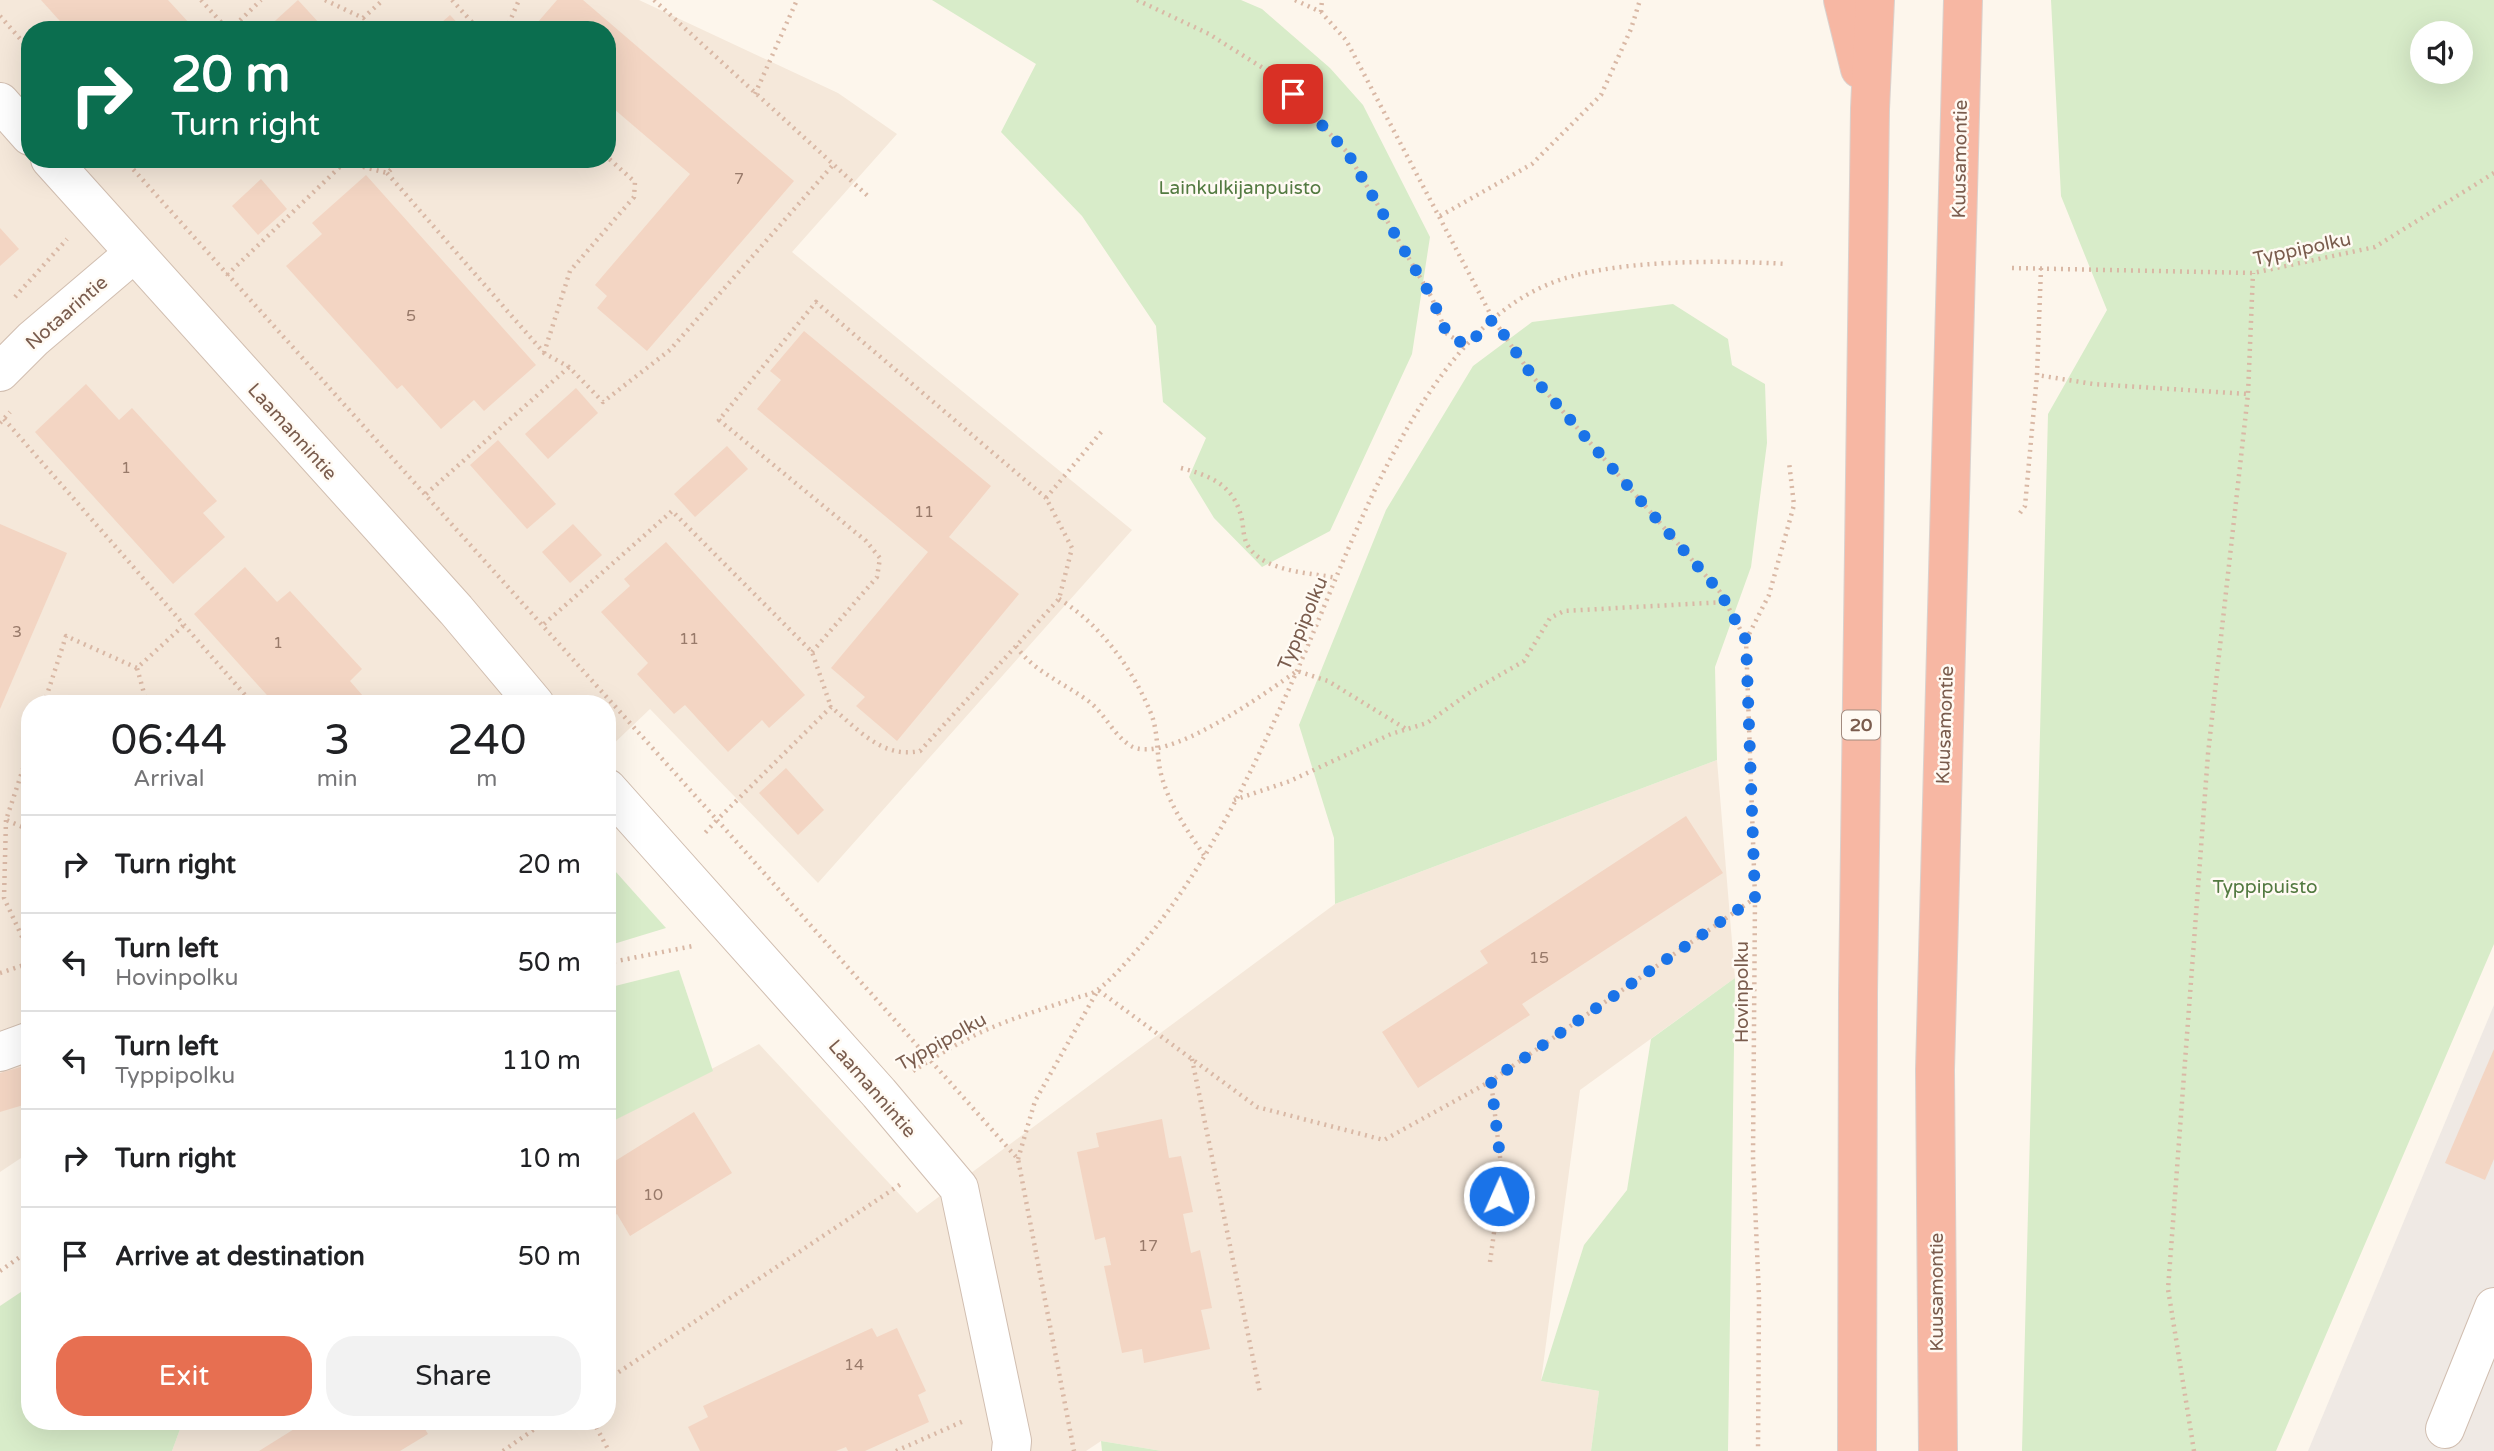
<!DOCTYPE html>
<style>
:root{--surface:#fff;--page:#f2f2f2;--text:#202124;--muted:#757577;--line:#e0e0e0;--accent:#e76f51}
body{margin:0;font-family:"Varela Round",sans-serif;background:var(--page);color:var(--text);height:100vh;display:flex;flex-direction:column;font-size:26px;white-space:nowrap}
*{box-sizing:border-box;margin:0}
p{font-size:23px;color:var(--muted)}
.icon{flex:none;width:38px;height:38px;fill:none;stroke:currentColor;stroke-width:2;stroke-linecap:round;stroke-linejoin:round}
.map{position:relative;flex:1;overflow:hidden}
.details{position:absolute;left:21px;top:695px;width:595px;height:735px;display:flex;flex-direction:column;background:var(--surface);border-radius:28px;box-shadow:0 7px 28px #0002}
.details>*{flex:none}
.guide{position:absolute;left:21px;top:21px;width:595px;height:147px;border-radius:28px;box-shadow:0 7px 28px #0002;background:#0b6e4f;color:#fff;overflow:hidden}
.controls{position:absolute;left:2410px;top:21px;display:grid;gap:14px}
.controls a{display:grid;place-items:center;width:63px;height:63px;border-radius:50%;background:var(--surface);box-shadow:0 7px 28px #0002;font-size:35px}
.pin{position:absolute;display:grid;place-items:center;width:60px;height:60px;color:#fff;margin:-30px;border-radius:14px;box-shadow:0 4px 10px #0006}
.me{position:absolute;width:77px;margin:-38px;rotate:2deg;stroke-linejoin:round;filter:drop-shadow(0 0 5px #0008)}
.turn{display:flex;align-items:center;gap:24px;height:147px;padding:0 35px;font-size:32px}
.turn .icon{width:91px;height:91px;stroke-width:2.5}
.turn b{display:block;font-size:49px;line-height:60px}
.eta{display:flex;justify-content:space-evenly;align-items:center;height:119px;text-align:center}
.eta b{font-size:42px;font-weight:600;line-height:49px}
.primary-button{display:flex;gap:14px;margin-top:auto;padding:14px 35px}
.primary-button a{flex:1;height:80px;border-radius:28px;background:var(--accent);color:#fff;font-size:28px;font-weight:600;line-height:80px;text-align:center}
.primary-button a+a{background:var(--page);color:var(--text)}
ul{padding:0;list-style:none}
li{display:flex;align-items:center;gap:21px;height:98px;padding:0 35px;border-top:2px solid var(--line)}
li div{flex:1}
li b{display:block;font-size:26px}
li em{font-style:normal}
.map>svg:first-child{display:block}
</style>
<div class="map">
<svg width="2494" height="1451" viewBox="0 0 2494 1451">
<rect width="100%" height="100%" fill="#fdf6ec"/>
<g fill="#f5e8da" fill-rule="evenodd">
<path d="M0,0H639L838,93L897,134L792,252L1132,530L818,883L650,709L607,750V704H30V1152L0,1172ZM30,30H607V159H30Z"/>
<path d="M1717,760L1735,978L1580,1090L1541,1381L1599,1391L1591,1451H1162L1101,1441L1086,1451H172L183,1421H607V1124L759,1044L917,1213L1335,904Z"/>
</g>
<path fill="#efe9e4" d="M2494,1005V1451H2308Z"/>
<g fill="#d8ecc9" fill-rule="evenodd">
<path d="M932,0H1241L1262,9L1330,68L1363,105L1430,237L1412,354L1330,531L1262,567L1214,518L1189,477L1206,438L1163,402L1156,326L1082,216L1001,132L1036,64Z"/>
<path d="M2051,0H2494V944L2276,1451H2022L2048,414L2107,310L2061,196ZM2422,33H2460V72H2422Z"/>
<path d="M1673,304L1728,339L1732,365L1765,384L1767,443L1751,567L1715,667L1717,760L1335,904L1334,838L1299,725L1386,510L1473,366L1532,322Z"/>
<path d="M607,862L666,928L607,946Z"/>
<path d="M679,970L713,1071L607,1124V988Z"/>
<path d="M1735,978L1728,1451H1591L1599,1391L1541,1381L1584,1245L1627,1190L1651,1039Z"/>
<path d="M30,1286V1421H183L172,1451H0V1306Z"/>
<path d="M1101,1441L1162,1451H1102Z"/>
</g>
<g fill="#f3d5c3">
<path d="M41,0H168L190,24L183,30H68Z"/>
<path d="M298,0L320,24L313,30H265Z"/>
<path d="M557,0H583L794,181L647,351L597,308L607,296L595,285L690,174L607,103V30H531Z"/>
<path d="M450,15L464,30H433Z"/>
<path d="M366,175L536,365L484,411L474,400L441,429L402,385L397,389L286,266L322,234L312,223Z"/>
<path d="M261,179L287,209L258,235L232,206Z"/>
<path d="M0,228L19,249L0,266Z"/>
<path d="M804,331L991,486L949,537L1019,594L897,741L856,706L865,697L831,668L928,552L757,409L781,380L770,371Z"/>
<path d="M86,384L119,420L132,408L217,501L203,513L225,537L173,584L35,432Z"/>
<path d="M576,388L598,413L548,459L525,434Z"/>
<path d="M498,440L556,504L527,529L470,465Z"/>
<path d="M727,446L748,469L695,517L674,494Z"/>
<path d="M0,524L67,553L0,709Z"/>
<path d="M573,524L602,555L570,583L542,552Z"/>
<path d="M666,542L805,695L769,728L762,720L728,752L685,705L674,714L637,674L648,663L601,612L630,586L624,579Z"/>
<path d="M245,567L277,602L290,591L362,669L350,681L370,704H275L194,614Z"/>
<path d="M786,768L824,810L798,835L759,793Z"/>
<path d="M1686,816L1723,873L1522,1004L1530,1015L1418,1088L1382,1032L1488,963L1480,951Z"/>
<path d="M2494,1049V1159L2485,1180L2445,1163Z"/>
<path d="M30,1064V1103L0,1112V1073Z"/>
<path d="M694,1112L732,1173L630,1236L617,1214L607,1220V1166Z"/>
<path d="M1162,1119L1169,1158L1181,1156L1193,1212L1183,1214L1191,1253L1200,1250L1212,1308L1201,1310L1210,1349L1144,1363L1142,1349L1122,1353L1104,1266L1111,1265L1105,1237L1095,1240L1077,1152L1099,1147L1096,1133Z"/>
<path d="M872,1328L877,1337L897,1328L926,1391L918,1395L929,1422L865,1451H848L846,1447L836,1451H700L688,1427L708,1417L703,1406Z"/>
<path d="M307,1421H420L428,1434L400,1451H259Z"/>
</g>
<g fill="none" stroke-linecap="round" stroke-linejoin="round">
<defs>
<g id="minor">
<path d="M0,102L30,136"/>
<path d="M50,159L456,610L535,704"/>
<path d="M0,372L33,339L133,254"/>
<path d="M607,788L879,1093L959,1188L1012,1441L1011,1451"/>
<path d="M0,1052L30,1041"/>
<path d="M2445,1429L2494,1307"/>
</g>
<g id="highway">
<path d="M1843,0L1860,69"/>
<path d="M1857,1451L1858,994L1870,109L1875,0"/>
<path d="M1938,1451L1935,1070L1963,0"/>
</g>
</defs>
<use href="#minor" stroke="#d1beb0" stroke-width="40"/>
<use href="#highway" stroke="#dad1cd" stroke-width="40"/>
<g stroke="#d9b8a5" stroke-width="4.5" stroke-dasharray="2 5" stroke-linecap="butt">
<path d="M201,0L228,30"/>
<path d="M325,0L363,18L383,0"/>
<path d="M452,0L479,30"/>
<path d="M654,0L870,198"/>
<path d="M1137,0L1209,34L1274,75L1347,152L1432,298L1447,334L1467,346"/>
<path d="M1295,0L1321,12L1346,40L1493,319L1533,377L1720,592L1746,640L1755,898L1753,1157L1759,1297L1758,1451"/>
<path d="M1321,12L1322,0"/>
<path d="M0,16L30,50"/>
<path d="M230,30L261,0"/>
<path d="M506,30L519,0"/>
<path d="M755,94L797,0"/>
<path d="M124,159L717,820L703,835"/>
<path d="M387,173L544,353L569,367L603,402L670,350L832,166"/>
<path d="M1440,216L1532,164L1601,95L1631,29L1640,0"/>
<path d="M2012,268L2253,273L2375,247L2494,173"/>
<path d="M2041,268L2037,375L2093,384L2248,394"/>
<path d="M227,275L345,162L387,173L403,159"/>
<path d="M15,297L67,239"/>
<path d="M544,353L570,271L634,197L635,182L607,157"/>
<path d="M4,419L253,704"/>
<path d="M0,423L10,412"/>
<path d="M1181,468C1212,476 1235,486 1242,520C1244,531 1243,541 1251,550C1269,572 1311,573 1337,578"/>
<path d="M426,494L569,367"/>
<path d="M1046,498L1102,431"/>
<path d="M2020,513L2025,506L2037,375"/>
<path d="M1059,599C1099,623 1132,668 1150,711C1159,731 1156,754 1161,774C1169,805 1187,830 1204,855"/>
<path d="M544,624L672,511L812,652L831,707"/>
<path d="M1746,640L1769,595L1794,505L1789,462"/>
<path d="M1016,646C1033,671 1062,682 1087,700C1105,713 1113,735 1131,746C1166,766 1268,691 1297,671L1328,681L1406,729"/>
<path d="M812,652L877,577L880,558L866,541L719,420L816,302L1046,498L1072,548L1059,599L920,751C882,759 858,729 831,707L717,820L1018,1159L1074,1451"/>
<path d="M44,704L66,636L137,668"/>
<path d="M147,704L137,668L184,625"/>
<path d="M30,748L6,820L30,830"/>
<path d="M1234,800L1290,781L1391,734L1427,723L1472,691L1524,661L1550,618L1564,611L1725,602"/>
<path d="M6,820L4,898L30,954"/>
<path d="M607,963L693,946"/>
<path d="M0,973L30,963"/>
<path d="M1192,1059L1260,1393"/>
<path d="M913,1071C938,1055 966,1038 993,1027C1019,1016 1046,1008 1073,999C1080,996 1091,995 1097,990C1112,981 1148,938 1159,923C1216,849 1258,759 1296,673C1350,552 1417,338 1549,284C1608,259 1722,260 1787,264"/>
<path d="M1018,1159L1035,1101L1098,990L1257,1107L1384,1140L1491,1081L1755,898"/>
<path d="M1490,1262L1502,1174L1491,1081"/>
<path d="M0,1271L30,1250"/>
<path d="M607,1380L904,1182"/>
<path d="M593,1421L609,1451"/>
<path d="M503,1451L546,1421"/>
<path d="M896,1451L966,1420"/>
<path d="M2194,1451L2168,1289L2208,754L2248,394L2253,273"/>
</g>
<use href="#minor" stroke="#fff" stroke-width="38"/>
<use href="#highway" stroke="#f7b7a3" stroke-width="38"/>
</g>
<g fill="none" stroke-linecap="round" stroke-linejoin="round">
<path stroke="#1a73e8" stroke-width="12" stroke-dasharray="0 21.6" d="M1293,94L1347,152L1432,298L1447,334L1467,346L1493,319L1533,377L1720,592L1746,640L1755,898L1491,1081L1502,1174L1499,1196"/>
</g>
<g text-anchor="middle" stroke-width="5" stroke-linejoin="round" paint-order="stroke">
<g font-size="16" fill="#987a6a">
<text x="739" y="184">7</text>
<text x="411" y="321">5</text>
<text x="126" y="473">1</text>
<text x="924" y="517">11</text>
<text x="17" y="637">3</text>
<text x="689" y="644">11</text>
<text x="278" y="648">1</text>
<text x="1539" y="963">15</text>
<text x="653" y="1200">10</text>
<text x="1148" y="1251">17</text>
<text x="854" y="1370">14</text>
</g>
<rect fill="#fffaf3" stroke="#a28b7f" stroke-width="2" x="1842" y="710.5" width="38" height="29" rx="5"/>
<g font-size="18" font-weight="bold" fill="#7a5c4d">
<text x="1861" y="731">20</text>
</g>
<g font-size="19" fill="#7a5c4d" stroke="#fffaf3">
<text transform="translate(1959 159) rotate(-89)" y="7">Kuusamontie</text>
<text transform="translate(2302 248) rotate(-12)" y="7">Typpipolku</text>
<text transform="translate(66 312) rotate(-41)" y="7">Notaarintie</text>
<text transform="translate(293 431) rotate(48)" y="7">Laamannintie</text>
<text transform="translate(1302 623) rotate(-67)" y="7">Typpipolku</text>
<text transform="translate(1944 725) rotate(-88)" y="7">Kuusamontie</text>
<text transform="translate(1741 992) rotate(-90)" y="7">Hovinpolku</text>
<text transform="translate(941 1041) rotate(-29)" y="7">Typpipolku</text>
<text transform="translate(873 1088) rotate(49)" y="7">Laamannintie</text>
<text transform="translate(1936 1292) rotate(-90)" y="7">Kuusamontie</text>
</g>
<g font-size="19" fill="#537a41" stroke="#fffaf3">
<text x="1240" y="194">Lainkulkijanpuisto</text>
<text x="2265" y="893">Typpipuisto</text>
</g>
</g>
</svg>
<div class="controls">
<a><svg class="icon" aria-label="sound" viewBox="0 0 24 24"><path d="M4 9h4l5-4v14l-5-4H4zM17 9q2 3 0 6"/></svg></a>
</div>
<div class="pin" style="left:1293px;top:94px;background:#d93025"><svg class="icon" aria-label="arrive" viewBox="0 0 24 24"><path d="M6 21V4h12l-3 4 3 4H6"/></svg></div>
<svg class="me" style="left:1499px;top:1196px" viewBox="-20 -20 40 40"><circle r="17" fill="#1a73e8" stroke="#fff" stroke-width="3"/><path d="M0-11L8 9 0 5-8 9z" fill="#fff"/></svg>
<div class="guide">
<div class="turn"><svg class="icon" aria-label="right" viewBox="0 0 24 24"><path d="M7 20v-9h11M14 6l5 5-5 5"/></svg><div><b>20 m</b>Turn right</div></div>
</div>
<section class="details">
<div class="eta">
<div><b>06:44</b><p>Arrival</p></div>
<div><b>3</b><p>min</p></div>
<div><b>240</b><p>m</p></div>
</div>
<ul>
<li><svg class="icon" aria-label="right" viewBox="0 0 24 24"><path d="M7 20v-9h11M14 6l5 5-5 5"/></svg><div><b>Turn right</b></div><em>20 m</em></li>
<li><svg class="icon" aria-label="left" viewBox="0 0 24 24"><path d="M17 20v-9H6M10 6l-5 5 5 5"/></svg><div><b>Turn left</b><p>Hovinpolku</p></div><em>50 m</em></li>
<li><svg class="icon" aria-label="left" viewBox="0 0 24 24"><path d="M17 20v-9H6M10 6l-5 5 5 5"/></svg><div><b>Turn left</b><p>Typpipolku</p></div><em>110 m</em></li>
<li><svg class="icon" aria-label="right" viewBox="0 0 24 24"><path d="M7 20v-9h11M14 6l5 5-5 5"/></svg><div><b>Turn right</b></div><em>10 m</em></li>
<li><svg class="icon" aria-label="arrive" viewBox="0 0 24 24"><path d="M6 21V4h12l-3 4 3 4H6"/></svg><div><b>Arrive at destination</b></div><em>50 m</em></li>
</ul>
<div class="primary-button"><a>Exit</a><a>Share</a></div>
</section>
</div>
